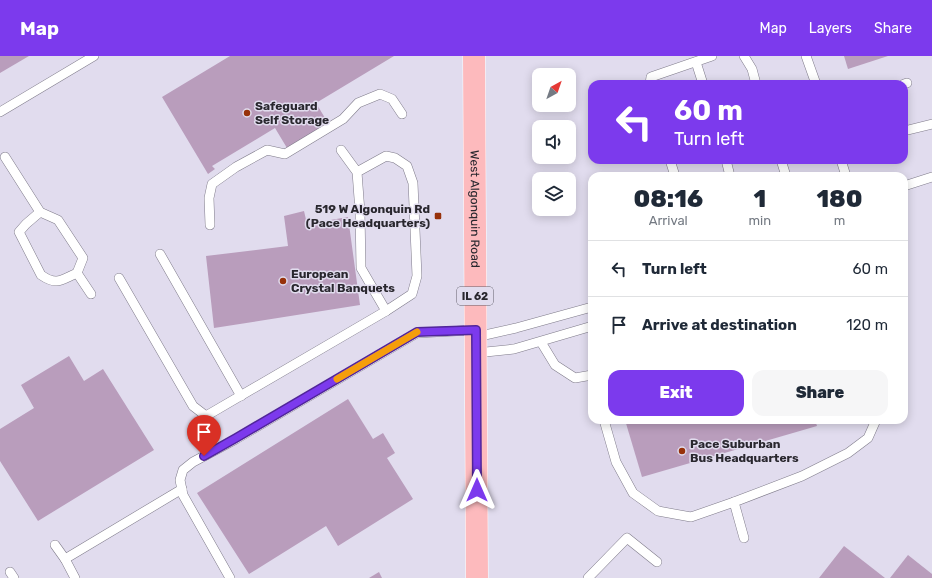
<!DOCTYPE html>
<style>
:root{--surface:#fff;--page:#f6f6f7;--text:#1f2937;--muted:#747a83;--line:#e0e1e3;--accent:#7c3aed}
body{margin:0;font-family:Rubik,sans-serif;background:var(--page);color:var(--text);height:100vh;display:flex;flex-direction:column;font-size:15px;white-space:nowrap}
*{box-sizing:border-box;margin:0}
p{font-size:13px;color:var(--muted)}
.icon{flex:none;width:22px;height:22px;fill:none;stroke:currentColor;stroke-width:2;stroke-linecap:round;stroke-linejoin:round}
.map{position:relative;flex:1;overflow:hidden}
.sheet{position:absolute;left:588px;top:116px;width:320px;height:252px;display:flex;flex-direction:column;background:var(--surface);border-radius:12px;box-shadow:0 2px 10px #0003}
.sheet>*{flex:none}
.top-card{position:absolute;left:588px;top:24px;width:320px;height:84px;border-radius:12px;box-shadow:0 2px 10px #0003;background:#7c3aed;color:#fff;overflow:hidden}
.needle{width:26px;rotate:40deg}
.controls{position:absolute;left:532px;top:12px;display:grid;gap:8px}
.controls a{display:grid;place-items:center;width:44px;height:44px;border-radius:8px;background:var(--surface);box-shadow:0 2px 10px #0003;font-size:20px}
.pin{position:absolute;display:grid;place-items:center;width:34px;height:34px;color:#fff;margin:-41px -17px;border-radius:50% 50% 50% 0;rotate:-45deg;box-shadow:0 0 4px #0007}
.pin .icon{rotate:45deg}
.me{position:absolute;width:44px;margin:-22px;rotate:0deg;stroke-linejoin:round;filter:drop-shadow(0 0 3px #0008)}
.turn{display:flex;align-items:center;gap:14px;height:84px;padding:0 20px;font-size:18px}
.turn .icon{width:52px;height:52px;stroke-width:2.5}
.turn b{display:block;font-size:28px;line-height:34px}
.eta{display:flex;justify-content:space-evenly;align-items:center;height:68px;text-align:center}
.eta b{font-size:24px;font-weight:800;line-height:28px}
.action{display:flex;gap:8px;margin-top:auto;padding:8px 20px}
.action a{flex:1;height:46px;border-radius:12px;background:var(--accent);color:#fff;font-size:16px;font-weight:800;line-height:46px;text-align:center}
.action a+a{background:var(--page);color:var(--text)}
ul{padding:0;list-style:none}
li{display:flex;align-items:center;gap:12px;height:56px;padding:0 20px;border-top:1px solid var(--line)}
li div{flex:1}
li b{display:block;font-size:15px}
li em{font-style:normal}
header{display:flex;align-items:center;gap:24px;box-sizing:border-box;height:56px;padding:0 20px;background:var(--accent);color:#fff}
header strong{font-size:19px}
nav{display:flex;gap:22px;margin-inline-start:auto;font-size:14px}
.map>svg:first-child{display:block}
</style>
<header>
<strong>Map</strong>
<nav><a>Map</a><a>Layers</a><a>Share</a></nav>
</header>
<div class="map">
<svg width="932" height="522" viewBox="0 0 932 522">
<rect width="100%" height="100%" fill="#e1dcee"/>
<g fill="#b99dbc">
<path d="M0,0H29L0,17Z"/>
<path d="M230,0H394L316,47L328,67L287,92L275,72L212,110L215,113L208,118L162,41Z"/>
<path d="M844,0H888L848,13Z"/>
<path d="M304,155L307,168L348,161L360,249L214,272L206,200L288,190L284,160Z"/>
<path d="M69,300L84,325L103,313L154,394L38,465L0,405V373L34,352L21,329Z"/>
<path d="M348,343L373,383L383,377L395,397L387,402L413,443L338,490L326,470L249,518L197,437Z"/>
<path d="M625,364H815L817,370L642,421Z"/>
<path d="M844,490L885,522H819Z"/>
<path d="M908,499L932,518V522H890Z"/>
<path d="M379,516L382,522H369Z"/>
</g>
<g fill="none" stroke-linecap="round" stroke-linejoin="round">
<defs>
<g id="service">
<path d="M744,0L752,13L756,28"/>
<path d="M806,0L816,28"/>
<path d="M696,6L703,28"/>
<path d="M650,28L651,21L712,0"/>
<path d="M904,28L907,27"/>
<path d="M0,56L94,0"/>
<path d="M904,75L932,68"/>
<path d="M341,94L357,116L360,156L361,212L386,255L412,238L417,220L413,127L407,110L395,102L386,100L357,116"/>
<path d="M5,101L40,156L58,164L83,202L77,217L91,238"/>
<path d="M670,104L675,120"/>
<path d="M726,104L730,120"/>
<path d="M781,104L786,120"/>
<path d="M841,104L846,120"/>
<path d="M904,130L932,121"/>
<path d="M40,156L26,168L19,176L41,219C57,230 61,224 77,217"/>
<path d="M210,169L209,142L212,128L236,111L267,94L285,98L343,63L358,47L380,38L392,43L402,58"/>
<path d="M160,198L241,340"/>
<path d="M119,222L193,350L206,360L386,255"/>
<path d="M476,281L516,272L592,251"/>
<path d="M541,286L555,309L575,322L592,319"/>
<path d="M476,297L514,293L589,271L592,272"/>
<path d="M604,364L616,406L633,437L658,455L691,461L734,446"/>
<path d="M744,482L734,446L802,420L848,397L868,382L876,364"/>
<path d="M55,489L65,503L75,522"/>
<path d="M65,503L182,433"/>
<path d="M10,516L14,522"/>
<path d="M230,522L183,439L180,424L183,414L193,406L236,383L417,277L476,274"/>
<path d="M588,522L627,482L657,506"/>
</g>
<g id="primary">
<path id="s1" d="M474,0L477,522"/>
</g>
</defs>
<use href="#service" stroke="#7f7b8a" stroke-width="10"/>
<use href="#primary" stroke="#fff" stroke-width="23"/>
<use href="#service" stroke="#fff" stroke-width="9"/>
<use href="#primary" stroke="#fdbabd" stroke-width="22"/>
</g>
<g fill="none" stroke-linecap="round" stroke-linejoin="round">
<defs>
<path id="route" d="M204,400L236,382L417,276L476,274L477,434"/>
</defs>
<use href="#route" stroke="#51269a" stroke-width="10"/>
<use href="#route" stroke="#7c3aed" stroke-width="7"/>
<path stroke="#f59e0b" stroke-width="7" d="M337,323L417,276"/>
</g>
<g fill="#97310a" stroke="#e1dcee" stroke-width="1.5">
<circle cx="247" cy="57" r="4"/>
<rect x="434" y="156" width="8" height="8" rx="2"/>
<circle cx="283" cy="225" r="4"/>
<circle cx="682" cy="395" r="4"/>
</g>
<g text-anchor="middle" stroke-width="3" stroke-linejoin="round" paint-order="stroke">
<rect fill="#e1dcee" stroke="#605d68" stroke-width="1" x="457" y="231" width="36" height="18" rx="3"/>
<g font-size="11" font-weight="bold" fill="#29272e">
<text x="475" y="244">IL 62</text>
</g>
<g font-size="12" font-weight="bold" fill="#29272e" stroke="#e1dcee" text-anchor="start">
<text x="255" y="54">Safeguard<tspan x="255" dy="14">Self Storage</tspan></text>
<text x="430" y="157" text-anchor="end">519 W Algonquin Rd<tspan x="430" dy="14">(Pace Headquarters)</tspan></text>
<text x="291" y="222">European<tspan x="291" dy="14">Crystal Banquets</tspan></text>
<text x="690" y="392">Pace Suburban<tspan x="690" dy="14">Bus Headquarters</tspan></text>
</g>
<g font-size="12" fill="#29272e" stroke="#e1dcee">
<text dy="4" stroke="none"><textPath href="#s1" startOffset="153">West Algonquin Road</textPath></text>
</g>
</g>
</svg>
<div class="controls">
<a><svg class="needle" viewBox="-14 -14 28 28"><path d="M0-13l5 13h-10z" fill="#e53935"/><path d="M0 13l5-13h-10z" fill="#747a83"/></svg></a>
<a><svg class="icon" aria-label="sound" viewBox="0 0 24 24"><path d="M4 9h4l5-4v14l-5-4H4zM17 9q2 3 0 6"/></svg></a>
<a><svg class="icon" aria-label="layers" viewBox="0 0 24 24"><path d="M12 4l9 5-9 5-9-5zM3 14l9 5 9-5"/></svg></a>
</div>
<div class="pin" style="left:204px;top:400px;background:#d93025"><svg class="icon" aria-label="arrive" viewBox="0 0 24 24"><path d="M6 21V4h12l-3 4 3 4H6"/></svg></div>
<svg class="me" style="left:477px;top:434px" viewBox="-20 -20 40 40"><path d="M0-17L14 15 0 8-14 15z" fill="#7c3aed" stroke="#fff" stroke-width="4"/></svg>
<div class="top-card">
<div class="turn"><svg class="icon" aria-label="left" viewBox="0 0 24 24"><path d="M17 20v-9H6M10 6l-5 5 5 5"/></svg><div><b>60 m</b>Turn left</div></div>
</div>
<section class="sheet">
<div class="eta">
<div><b>08:16</b><p>Arrival</p></div>
<div><b>1</b><p>min</p></div>
<div><b>180</b><p>m</p></div>
</div>
<ul>
<li><svg class="icon" aria-label="left" viewBox="0 0 24 24"><path d="M17 20v-9H6M10 6l-5 5 5 5"/></svg><div><b>Turn left</b></div><em>60 m</em></li>
<li><svg class="icon" aria-label="arrive" viewBox="0 0 24 24"><path d="M6 21V4h12l-3 4 3 4H6"/></svg><div><b>Arrive at destination</b></div><em>120 m</em></li>
</ul>
<div class="action"><a>Exit</a><a>Share</a></div>
</section>
</div>
